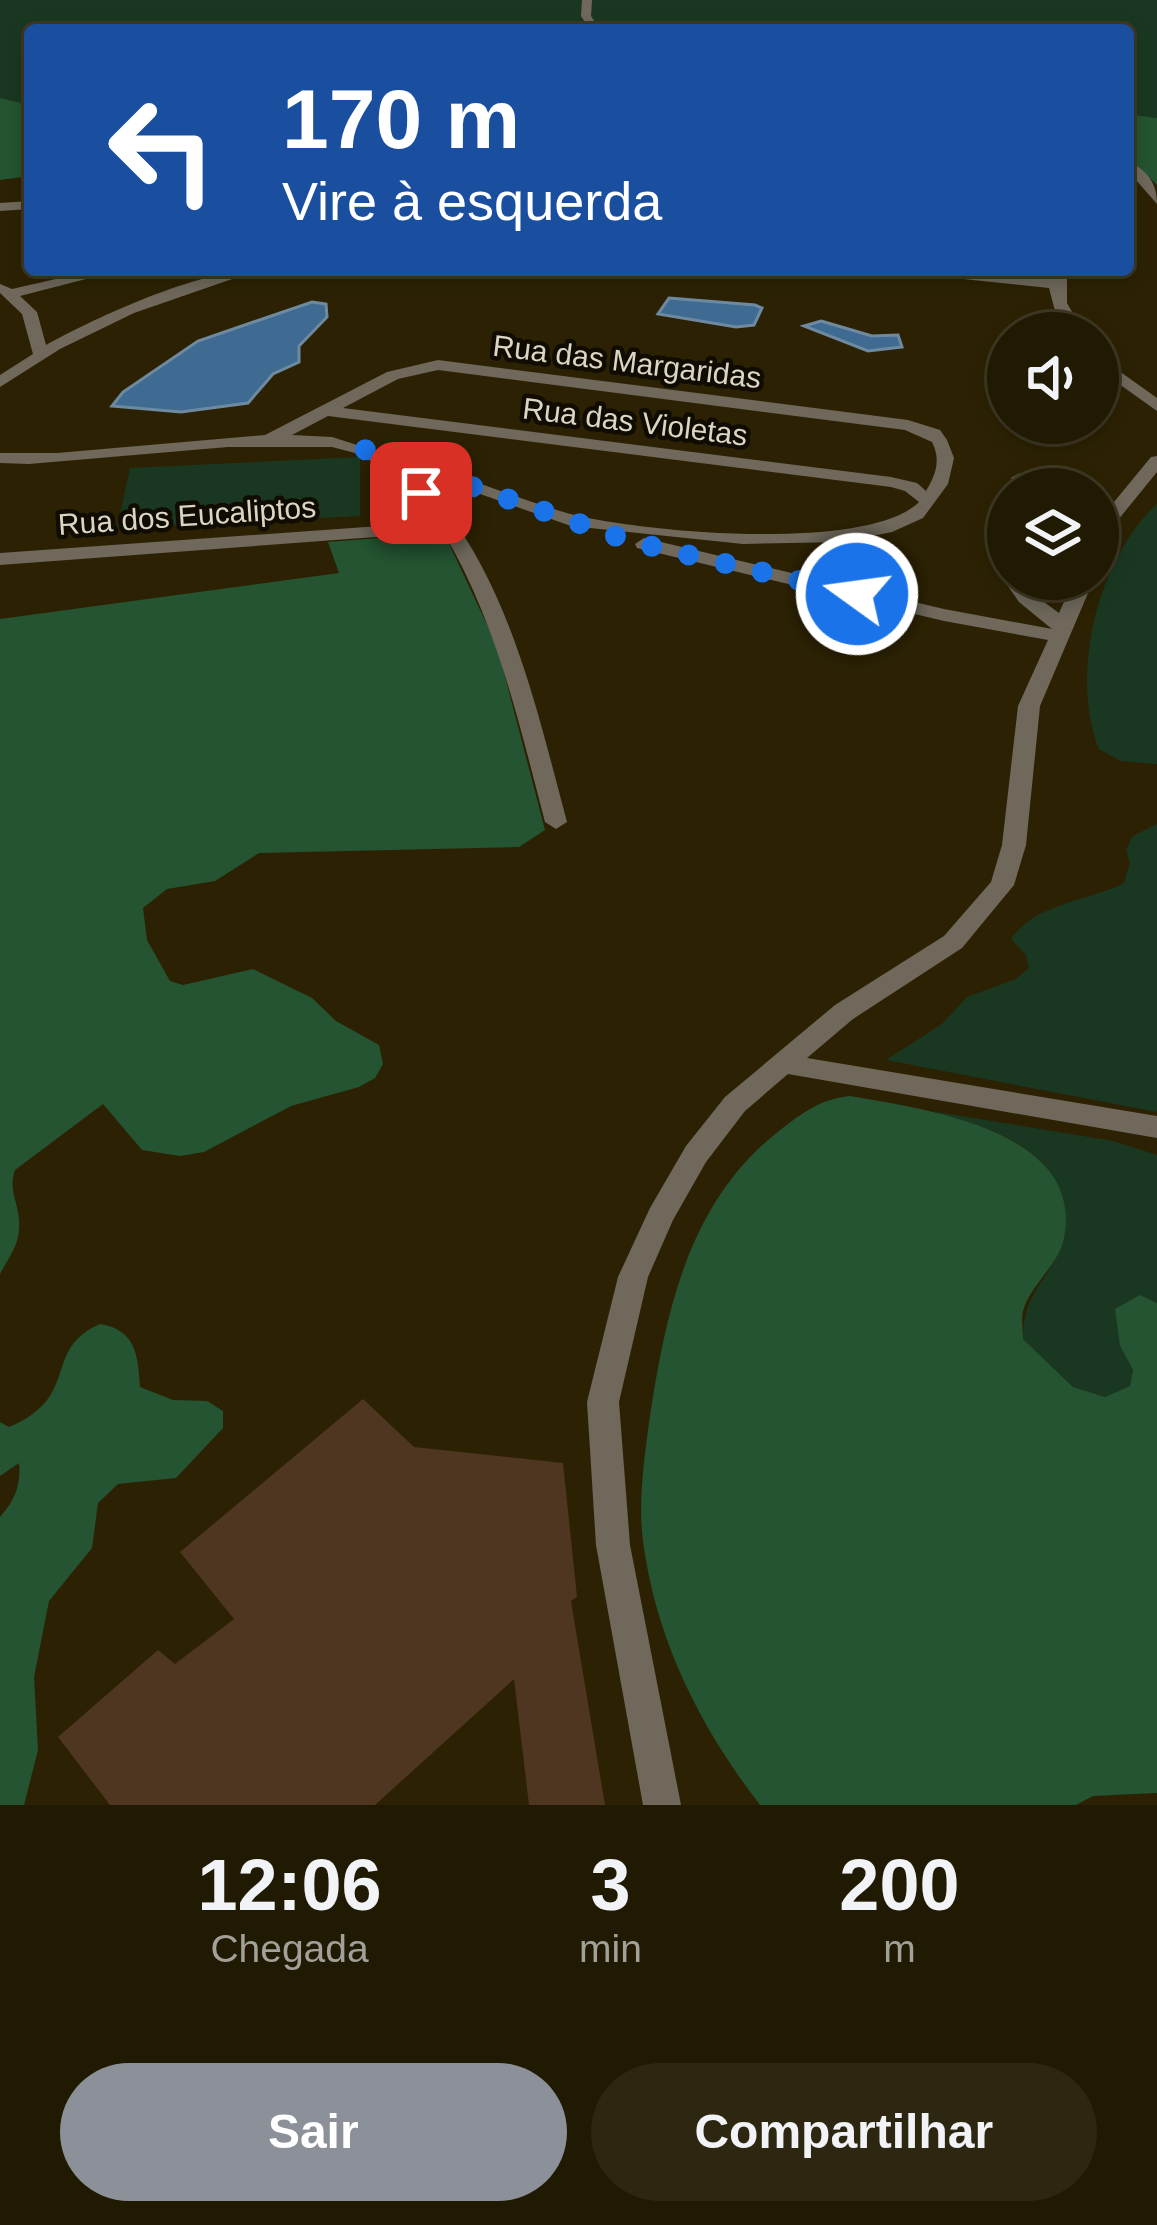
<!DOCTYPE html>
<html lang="pt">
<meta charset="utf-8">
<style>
:root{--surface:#211a02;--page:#2d2711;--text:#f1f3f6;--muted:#a2a199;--line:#3e3824;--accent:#8c9099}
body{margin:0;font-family:Arial,sans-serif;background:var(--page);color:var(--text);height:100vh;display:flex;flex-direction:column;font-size:45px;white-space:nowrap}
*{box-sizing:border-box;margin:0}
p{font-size:39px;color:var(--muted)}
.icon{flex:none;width:66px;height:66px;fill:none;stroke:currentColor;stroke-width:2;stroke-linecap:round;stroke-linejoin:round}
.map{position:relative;height:1805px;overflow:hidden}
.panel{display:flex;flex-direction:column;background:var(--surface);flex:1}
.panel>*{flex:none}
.guide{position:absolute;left:24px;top:24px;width:1110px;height:252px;border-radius:12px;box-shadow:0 6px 18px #0003,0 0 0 3px var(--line);background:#1a4fa0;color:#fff;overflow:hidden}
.controls{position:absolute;left:987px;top:312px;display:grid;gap:24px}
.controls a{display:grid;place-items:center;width:132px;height:132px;border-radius:50%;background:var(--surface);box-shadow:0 6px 18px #0003,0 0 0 3px var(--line);font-size:60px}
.pin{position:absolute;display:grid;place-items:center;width:102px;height:102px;color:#fff;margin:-51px;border-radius:24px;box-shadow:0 6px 18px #0006}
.me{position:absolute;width:132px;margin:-66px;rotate:284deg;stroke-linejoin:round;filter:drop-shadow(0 0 9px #0008)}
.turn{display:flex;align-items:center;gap:42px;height:252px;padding:0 60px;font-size:54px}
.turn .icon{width:156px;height:156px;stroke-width:2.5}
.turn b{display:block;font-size:84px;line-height:102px}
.eta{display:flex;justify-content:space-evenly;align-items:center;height:204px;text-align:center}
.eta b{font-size:72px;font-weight:700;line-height:84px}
.action{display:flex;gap:24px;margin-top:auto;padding:24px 60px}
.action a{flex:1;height:138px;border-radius:72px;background:var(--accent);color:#fff;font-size:48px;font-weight:700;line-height:138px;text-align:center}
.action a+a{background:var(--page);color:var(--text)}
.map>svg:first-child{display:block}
</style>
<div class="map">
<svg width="1157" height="1805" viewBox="0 0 1157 1805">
<rect width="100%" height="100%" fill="#2c2203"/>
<g fill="#1a3821">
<path d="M0,0H1157V118L1128,114V30H30V105L0,98Z"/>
<path d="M360,457V516L117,528L130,468Z"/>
<path d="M1157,504V764H1154L1121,761L1099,749C1069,675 1098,557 1157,504Z"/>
<path d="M1157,824V1112L886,1060L942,1024L967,997L1016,979L1029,968L1026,955L1011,939C1035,903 1089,901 1124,883L1130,863L1126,850L1133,836Z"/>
<path d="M931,1111L1113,1141L1157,1155V1303L1140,1295L1120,1346L1133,1370L1130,1386L1105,1397L1073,1387L1023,1339C1023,1293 1045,1286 1061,1247C1066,1236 1063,1222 1062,1210C1058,1145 983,1126 931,1111Z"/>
</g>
<g fill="#245431">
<path d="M0,98L30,105V176L0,180Z"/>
<path d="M1128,114L1157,118V185L1128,157Z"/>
<path d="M444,533L497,646L545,830L519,847L259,853L215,881L167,889L143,908L147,940L170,981L183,985L253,969L312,998L336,1021L379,1045L383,1064L375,1078L359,1087L291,1106L204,1152L180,1156L142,1150L103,1104L15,1170C7,1192 21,1205 19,1228C19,1245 8,1259 0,1274V619L339,573L328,542Z"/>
<path d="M850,1096C923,1109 1085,1129 1064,1238C1059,1265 1030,1285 1023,1311C1021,1318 1023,1331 1023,1339L1073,1387L1105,1397L1130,1386L1133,1370L1120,1346L1115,1309L1140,1295L1157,1303V1793L1093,1796L1076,1805H760C700,1727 656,1640 643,1541C638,1504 644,1460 649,1423C665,1314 688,1202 779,1131C804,1112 818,1100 850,1096Z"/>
<path d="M100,1324C136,1330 138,1355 140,1387L173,1400L207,1401L223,1411V1428L176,1478L118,1484L98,1503L92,1548L49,1601L34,1677L38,1750L24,1805H0V1517C15,1500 21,1485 19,1463L0,1476V1422L9,1427C82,1397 41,1350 100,1324Z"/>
</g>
<g fill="#3f6a91" stroke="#6e8aa0" stroke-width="3">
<path d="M669,298L755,305L762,308L754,325L736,327L658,314Z"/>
<path d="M312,302L326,304L327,317L299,346V362L273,374L248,403L181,412L112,406L123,392L198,341Z"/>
<path d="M821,321L872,336L898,335L902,347L868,351L804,326Z"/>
</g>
<path fill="#4e3621" d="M363,1399L414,1447L563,1463L577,1597L571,1601L605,1805H529L514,1679L375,1805H110L58,1737L158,1650L175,1664L234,1619L180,1552Z"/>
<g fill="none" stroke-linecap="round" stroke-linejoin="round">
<g fill="#6f685b" fill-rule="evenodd">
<path d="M582,0H592L591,16L600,30H590L581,16Z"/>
<path d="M1128,161C1147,170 1157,183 1157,204L1128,171Z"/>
<path d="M30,201V209L0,211V203Z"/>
<path d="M95,270H121L20,296L37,312L46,345C99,316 199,270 258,270L134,313L60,349L0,387V375L33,354L22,314L0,293V284L12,289Z"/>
<path d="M909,270H959L1050,279L1053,270H1067V303L1084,333H1068L1055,311L1049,288L916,274Z"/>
<path d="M1098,356L1157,398V411L1098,369Z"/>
<path d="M438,360L908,420L940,430L947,440L954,458L948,484L923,518L892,532L844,542L743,544L571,526L409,469C504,557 534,699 567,822L556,829L545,822C519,723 496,620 443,532L0,565V553L436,522L399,478L359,454L332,447H228L29,464L0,463V453H57L265,435L387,372ZM438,370L905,430L932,442C941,460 936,474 926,491L917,483L891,477L343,408L398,379ZM328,416L891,487L905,491L919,502C867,554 628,532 560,511C504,494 450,472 395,452L382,453L332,437L292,435Z"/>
<path d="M1157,456V472L1118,520L1105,549L1098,551L1100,519L1151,457Z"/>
<path d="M1020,473L1040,489H1021L1011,478Z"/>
<path d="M1008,530V579H1023L1033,594L1059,613L1074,579H1094L1040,706L1026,845L1014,885L962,948L853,1019L807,1058L1157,1116V1138L788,1074L745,1111L706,1162L673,1220L648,1277L619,1402L630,1545L681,1805H643L596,1545L587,1402L618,1277L650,1208L686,1146L725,1097L835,1005L944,936L991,882L1002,845L1018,706L1048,640L944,621L637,548L635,544L644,538L944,609L1052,629L1019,602L1003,579L1006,575L999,570L992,554L1001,532Z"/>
</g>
</g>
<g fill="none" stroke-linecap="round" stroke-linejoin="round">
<path stroke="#1a73e8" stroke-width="21" stroke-dasharray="0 37.8" d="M421,493L398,471L363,449L633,542L857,594"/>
</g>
<g text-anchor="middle" stroke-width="9" stroke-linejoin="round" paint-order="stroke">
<g font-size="30" fill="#dbd5c4" stroke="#100c02">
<text transform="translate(627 362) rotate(7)" y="10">Rua das Margaridas</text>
<text transform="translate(635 422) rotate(7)" y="10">Rua das Violetas</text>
<text transform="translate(187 516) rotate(-4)" y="10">Rua dos Eucaliptos</text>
</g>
</g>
</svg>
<div class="controls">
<a><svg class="icon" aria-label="sound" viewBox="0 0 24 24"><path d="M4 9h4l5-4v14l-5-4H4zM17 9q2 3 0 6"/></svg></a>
<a><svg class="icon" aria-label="layers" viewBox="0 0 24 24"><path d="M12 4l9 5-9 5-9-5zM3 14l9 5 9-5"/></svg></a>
</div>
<div class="pin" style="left:421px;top:493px;background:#d93025"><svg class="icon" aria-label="arrive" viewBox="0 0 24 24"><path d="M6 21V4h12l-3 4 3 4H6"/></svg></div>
<svg class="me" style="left:857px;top:594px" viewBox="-20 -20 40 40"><circle r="17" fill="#1a73e8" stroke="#fff" stroke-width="3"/><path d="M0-11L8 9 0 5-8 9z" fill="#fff"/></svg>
<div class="guide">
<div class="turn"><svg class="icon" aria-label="left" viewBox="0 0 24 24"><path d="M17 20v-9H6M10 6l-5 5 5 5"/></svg><div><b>170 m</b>Vire à esquerda</div></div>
</div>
</div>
<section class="panel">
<div class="eta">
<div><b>12:06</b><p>Chegada</p></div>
<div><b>3</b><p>min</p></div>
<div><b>200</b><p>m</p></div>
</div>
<div class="action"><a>Sair</a><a>Compartilhar</a></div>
</section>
